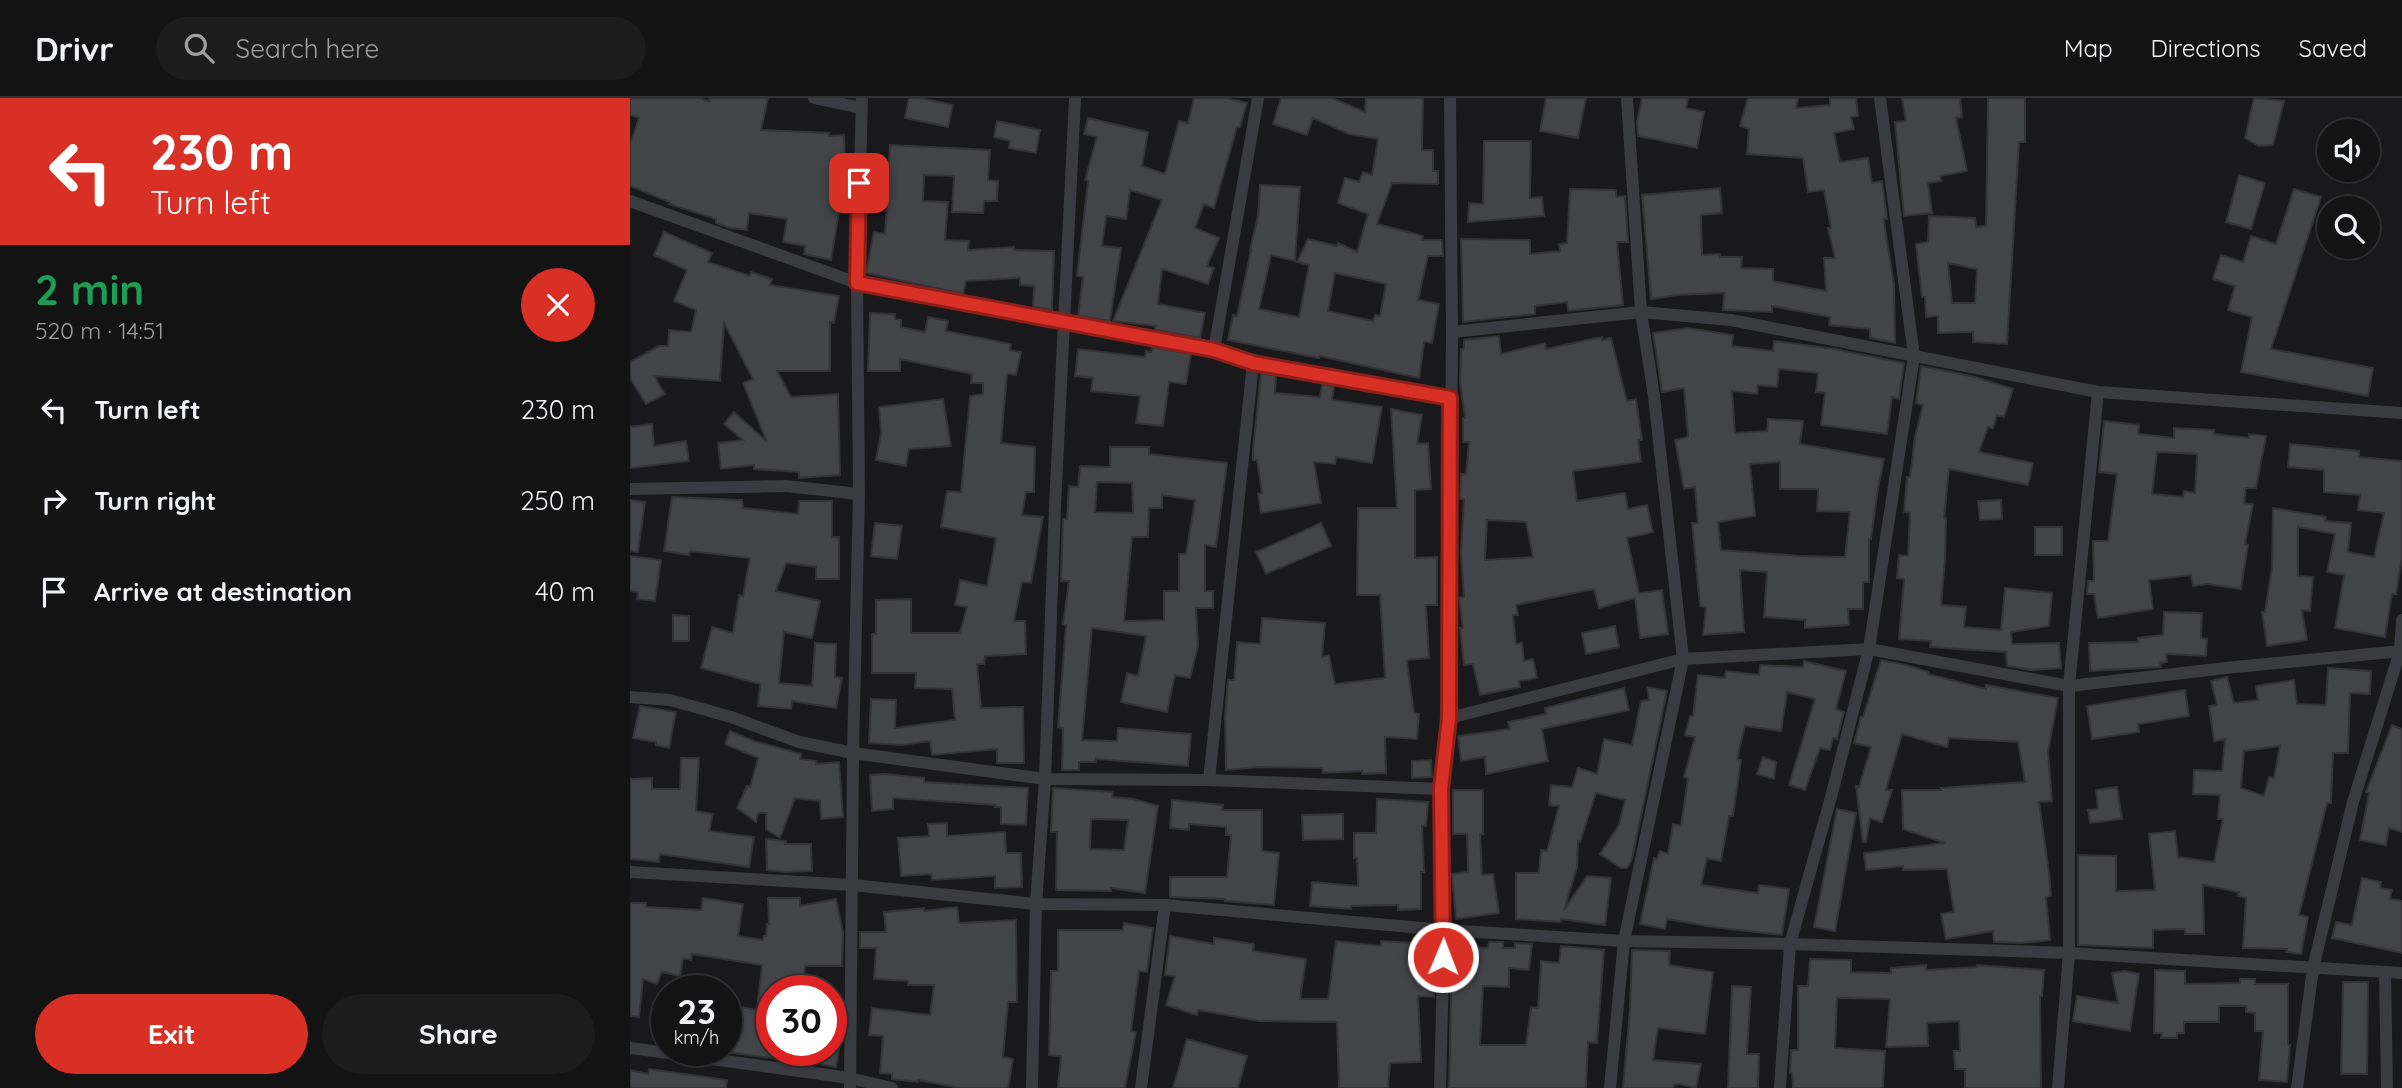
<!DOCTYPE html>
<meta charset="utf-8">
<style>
:root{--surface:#131314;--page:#1c1c1d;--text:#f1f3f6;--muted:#9d9ea0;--line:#323234;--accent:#d93025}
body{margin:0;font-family:Quicksand,sans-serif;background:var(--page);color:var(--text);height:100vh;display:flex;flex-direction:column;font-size:26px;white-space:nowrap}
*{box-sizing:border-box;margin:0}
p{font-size:23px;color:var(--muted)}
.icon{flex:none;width:38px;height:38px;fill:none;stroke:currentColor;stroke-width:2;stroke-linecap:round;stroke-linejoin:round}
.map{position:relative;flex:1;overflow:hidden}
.side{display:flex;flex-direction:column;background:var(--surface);width:630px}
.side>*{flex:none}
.top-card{background:#d93025;color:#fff;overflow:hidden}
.tools{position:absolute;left:1687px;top:21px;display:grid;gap:14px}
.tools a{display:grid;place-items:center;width:63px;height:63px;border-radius:50%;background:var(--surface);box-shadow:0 2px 5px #0004,0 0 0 2px var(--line);font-size:35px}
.speed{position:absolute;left:21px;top:877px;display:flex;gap:14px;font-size:35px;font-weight:700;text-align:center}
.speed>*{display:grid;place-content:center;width:91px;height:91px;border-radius:50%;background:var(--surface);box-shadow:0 2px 5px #0004,0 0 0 2px var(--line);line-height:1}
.speed small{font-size:18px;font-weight:400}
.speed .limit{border:10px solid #d22;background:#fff;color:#111}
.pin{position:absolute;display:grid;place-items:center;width:60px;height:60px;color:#fff;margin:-30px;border-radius:14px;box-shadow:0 4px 10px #0006}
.me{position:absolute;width:77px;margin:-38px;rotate:1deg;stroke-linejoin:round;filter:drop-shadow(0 0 5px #0008)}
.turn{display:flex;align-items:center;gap:24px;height:147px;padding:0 35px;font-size:32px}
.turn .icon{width:91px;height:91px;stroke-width:2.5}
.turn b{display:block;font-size:49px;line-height:60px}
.round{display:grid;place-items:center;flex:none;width:74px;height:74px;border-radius:37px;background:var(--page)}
.summary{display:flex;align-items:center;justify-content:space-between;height:119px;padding:0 35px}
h1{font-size:42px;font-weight:700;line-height:52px;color:#1e9e55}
.action{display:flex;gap:14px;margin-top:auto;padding:14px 35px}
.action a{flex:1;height:80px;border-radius:42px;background:var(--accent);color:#fff;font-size:28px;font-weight:700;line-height:80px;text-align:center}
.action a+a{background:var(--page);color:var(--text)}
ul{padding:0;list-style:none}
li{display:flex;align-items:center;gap:21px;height:91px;padding:0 35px}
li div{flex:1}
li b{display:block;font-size:26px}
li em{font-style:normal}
header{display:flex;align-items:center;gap:42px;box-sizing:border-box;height:98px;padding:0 35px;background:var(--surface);border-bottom:2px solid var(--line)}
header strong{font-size:33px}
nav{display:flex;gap:38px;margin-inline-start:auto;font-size:24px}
.search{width:490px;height:63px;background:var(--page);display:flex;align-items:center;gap:18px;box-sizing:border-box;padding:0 24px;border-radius:38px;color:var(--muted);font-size:26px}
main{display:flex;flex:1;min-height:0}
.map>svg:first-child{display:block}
</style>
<header>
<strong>Drivr</strong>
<div class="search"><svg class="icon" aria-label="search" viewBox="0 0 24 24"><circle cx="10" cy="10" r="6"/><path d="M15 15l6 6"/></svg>Search here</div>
<nav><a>Map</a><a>Directions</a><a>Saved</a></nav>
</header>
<main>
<section class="side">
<div class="top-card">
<div class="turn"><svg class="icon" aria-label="left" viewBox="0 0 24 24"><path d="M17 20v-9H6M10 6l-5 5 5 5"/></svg><div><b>230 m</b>Turn left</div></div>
</div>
<div class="summary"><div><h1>2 min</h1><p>520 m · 14:51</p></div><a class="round" style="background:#d93025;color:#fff"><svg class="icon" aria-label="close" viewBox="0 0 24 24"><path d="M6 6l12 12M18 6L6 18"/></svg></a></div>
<ul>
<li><svg class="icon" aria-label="left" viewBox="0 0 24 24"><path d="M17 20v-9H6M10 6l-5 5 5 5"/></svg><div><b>Turn left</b></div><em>230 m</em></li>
<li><svg class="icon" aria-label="right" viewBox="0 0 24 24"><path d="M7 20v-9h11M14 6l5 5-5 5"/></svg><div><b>Turn right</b></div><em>250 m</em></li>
<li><svg class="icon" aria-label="arrive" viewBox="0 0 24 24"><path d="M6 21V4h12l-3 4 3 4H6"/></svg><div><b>Arrive at destination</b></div><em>40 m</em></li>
</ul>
<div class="action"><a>Exit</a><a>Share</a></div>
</section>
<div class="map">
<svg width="1772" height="990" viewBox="0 0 1772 990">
<rect width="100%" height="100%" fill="#19191b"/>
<g fill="#434448" stroke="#333337" stroke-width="2" fill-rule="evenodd">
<path d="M0,0H67L79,3L80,0H138L131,32L199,35V38L214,37L215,66L208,67L210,107L201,162L174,156L175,148L153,144L157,121L119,115L117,132L100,130L86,125V121L39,106L40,104L0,88V46L9,20L0,17Z"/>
<path d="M279,0H290L323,7L318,29L275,20Z"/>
<path d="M564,0H595L617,5L610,29H607L584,110L574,106L565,130L589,140L577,168L584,170L578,186L532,171L528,206L575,215L570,240L525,232L526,228L483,223L532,102L500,92L496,121L476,118L472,148L491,150L480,223L448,218L453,179L447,178L458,83L455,82L467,39L454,36L458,20L518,34L512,68L535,76L549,23L558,25Z"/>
<path d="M651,0H702L735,14L736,0H793L792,52H803V73H808V86L762,85L747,126L793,138L792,142H812L813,158H798L788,202L809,206L802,245L794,244L789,280L690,258L689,260L598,242L603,217L607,218L621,152H620L628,118L630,87L670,89L665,163L641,157L629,211L669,219L679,167L667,164L678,141L707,148L708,145L727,154L738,116L708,105L715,80L729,84L733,74L742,77L748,41L719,36L683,20L677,37L643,26ZM705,175L756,186L750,218L745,217L743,223L698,213Z"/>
<path d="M916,0H956L948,40L910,33Z"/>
<path d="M1012,0H1058L1056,10L1074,14L1067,50L1008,38L1007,24Z"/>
<path d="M1118,0H1168L1166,10L1200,7V0H1226L1228,18L1221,19L1224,31L1204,35L1210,64L1238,60L1242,85L1252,83L1257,121H1254L1255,130L1264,186L1265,245L1240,240V231L1199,227L1200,219L1142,208V214L1093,212L1094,195L1047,197L1021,201L1012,97L1090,90L1092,115L1071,117L1072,157L1090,156V159H1112L1111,170L1143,171V183L1196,193L1194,160H1205L1198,130H1201L1194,92L1178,94L1173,60L1117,56L1119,31L1110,28Z"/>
<path d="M1272,0H1330L1332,19L1326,20L1337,73L1310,78L1311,83L1298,85L1302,115L1274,118L1265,24L1276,23Z"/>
<path d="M1358,0H1395V44H1389L1377,246L1343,244V234L1308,235V218L1296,219L1295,199H1292L1286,146L1298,144L1299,118L1345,120L1346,129L1356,128ZM1318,165L1347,171L1345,205H1322Z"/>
<path d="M1624,0L1654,3L1643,47L1629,48L1615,40Z"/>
<path d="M367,23L410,32L406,55L379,50L380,43L364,39Z"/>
<path d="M854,43H901L900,100L912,99L914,118L838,124L839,105L853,106Z"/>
<path d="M260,47L360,52L358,82L368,83L367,103H354L353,115L322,114L324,78L294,77L293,103L318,104L315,142L339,143L338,152L384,149V152L424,153L422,212L403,209L404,188L390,187V180L336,183L333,196L236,175L244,134L255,136Z"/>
<path d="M1609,77L1635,85L1621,131L1596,124Z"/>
<path d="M940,91L986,92V99L995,98L998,144H987L993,207L938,213L937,204L905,208V216L833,224L831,141L900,142V156L930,153L929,146L937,145Z"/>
<path d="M1664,91L1691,99L1641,251L1743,270L1738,298L1611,274L1622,219L1598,212L1605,188L1583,181L1585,174L1591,157L1613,164L1621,138L1646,146Z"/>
<path d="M34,134L82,155L78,164L120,178L121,174L142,181L140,187L209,198L204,225L200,224V273H147L161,299L208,296L210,377L169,380V374L124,371V367L91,371L88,345L113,342L94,326L104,314L137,344L113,285L123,281L94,225L90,283L24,278L35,296L16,306L0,280V264L29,248H38L39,232L61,234L66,212L44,203L57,172L24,157Z"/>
<path d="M240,215L265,216V221L271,222V229L295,234L298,219L318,223L316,233L381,246L380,252L391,254L386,277L377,276L371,345L405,349L404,394H396L392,417L413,419L401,485L392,484L384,523H395L396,556L355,558L354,566H347L351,610L393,609L394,665H367V651L302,657L300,643L272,647L239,645L241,601L266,602L265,630L325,622L322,591L285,590L286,575H242V536H246V502L281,501V535H330L337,509L325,507L330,482L357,488L366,440L311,429L317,393L331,394L340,298L353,296V285H341L342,276L270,261V273H238Z"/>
<path d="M1057,230L1103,237L1102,248L1143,253L1144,243L1205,251L1274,265L1269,301L1262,299L1257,336L1191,327L1195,295L1186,294L1188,275L1149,271L1147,289L1128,287L1127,296L1102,293L1105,335L1137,333L1138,321L1173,323L1170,346L1254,361L1248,390L1241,441H1239V484H1233V511H1218L1219,527L1175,530V522L1134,519L1137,474L1110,472L1114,534L1073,537L1076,509L1070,508L1062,425H1068L1065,389L1054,391L1045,342L1058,339L1054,290L1032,294L1023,235ZM1150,364V391H1188L1187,413L1220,414L1215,459L1170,458L1091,452L1088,424L1125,418L1120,366Z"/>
<path d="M869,238L871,256L915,245L916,251L972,239V242L981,240L997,303L1006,301L1012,342H1008L1011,364L943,373L947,403L995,395L998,411L1017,407L1023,434L997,440L1009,495L1032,492L1038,536L1010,540L1005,500L969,510L964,491L886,507L888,517H883L886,546L892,545L894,563L903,561L907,580L889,583L890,589L850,597L843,566L834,567L830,530H833L829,500L834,499L831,455L834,401H830L831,376H836L839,344H833V320H835L830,284L831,251H834V242ZM857,422L896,424L903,459L855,462Z"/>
<path d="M522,249L561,256L556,286L539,284L533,328L506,325L510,298L461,293L463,280L445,278L448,251L515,259L516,253L521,254Z"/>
<path d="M1291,268L1345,279L1383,291L1374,319L1367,317L1363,330L1358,329L1349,354L1403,365L1398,387L1319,371L1314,420H1316L1315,461L1311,507L1336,509L1334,529L1371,532L1375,490L1422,495L1419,528L1381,534L1382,546L1429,545L1431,570L1401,572L1377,568L1376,554L1300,549L1301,543L1269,541L1274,481L1267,480L1269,457L1278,458L1280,415L1274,414L1277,379H1280L1285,339L1293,307L1286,305Z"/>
<path d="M631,275L646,278L645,295L690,299L692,286L704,288L702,302L752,309L742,365L706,359L705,366L684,364L691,405L631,415L628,396L632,395L627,362H623V352Z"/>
<path d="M313,301L321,348L279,351L276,368L246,362L251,335L249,309Z"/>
<path d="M761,311L792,317L787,346L798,345L801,391L785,392V460L807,459V507H796L799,560L778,562L777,564L784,615L789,616L787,641L755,639L756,675L732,676V673L693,675L692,670L629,669L596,672L595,618L598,582H604L607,544L630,546L632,520L695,525L692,559L699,557L705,586L755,580L750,497H727L728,410H767Z"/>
<path d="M1474,323L1509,327L1508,336L1544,340V330L1584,332V336L1619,340V336L1636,338L1626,390H1616L1614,405L1623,406L1615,446L1618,447L1611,491L1577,486L1563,488L1561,477L1519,482L1523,511L1468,520L1464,496H1457L1458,483H1464L1463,443H1478L1487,376L1469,374ZM1527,354L1567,356L1565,395L1554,393L1553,399L1522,396Z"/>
<path d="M22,326L24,348L56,343L59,363L0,370V329Z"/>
<path d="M1660,346L1729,353V359L1772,363V460L1766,496H1762L1755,539L1705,530L1714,477L1697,474L1705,436L1668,429V478L1683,479L1680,513L1672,512L1677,542L1637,548L1632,514H1635L1642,470L1643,410L1696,419L1695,423L1721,425L1718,454L1744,459L1754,415L1728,412L1730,397L1694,394V372L1658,369Z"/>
<path d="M480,349H519V356L597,365L586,449L575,447V493H583V510H566L568,548L560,580L545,577L537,614L491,604L497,575L508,578L516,538L462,530L452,642L487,643L488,630L561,636L558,668L466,661V664H449V672H432L433,630L428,629L436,527L433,526L439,483H431L433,421H437L439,388L448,389L450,368L480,369ZM467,384L502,385L503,415L465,414ZM532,397L565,402L556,456H549V493H534V522L494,523L502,439H518L519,410H532Z"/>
<path d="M42,399L112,402L113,410L168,416L169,403H202V439H209V481H186V469L156,465L146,493L190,503L182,540L154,534L149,585L182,588L185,545L206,546L205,579L212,580L206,610L162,603L161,611L128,608L130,586L71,570L82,529L103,535L109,497L113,498L120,460L60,453L59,457L34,453Z"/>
<path d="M0,402L15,404L8,454L0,453Z"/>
<path d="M1371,402L1372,421L1350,422L1348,403Z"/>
<path d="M245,425L272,428L267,461L241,458Z"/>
<path d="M691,425L701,448L636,476L626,454Z"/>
<rect x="1405" y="429" width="27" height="28"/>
<path d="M0,458L31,462L25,503L7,501L8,494L0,493Z"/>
<path d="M1534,514L1572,515L1571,540L1577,541L1576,558L1536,556L1537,564L1530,565L1531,569L1460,573L1459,545L1508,544V540L1533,537Z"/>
<path d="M43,517L59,518V543H43Z"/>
<path d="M985,528L989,549L956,556L952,535Z"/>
<path d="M1251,562L1276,567L1299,574L1298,576L1356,591V587L1428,600L1418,654L1422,703L1409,704L1419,775L1421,798L1416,799L1420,842L1392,845L1364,844L1363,833L1316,841L1311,816L1324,814L1317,771L1273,772V768L1236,772L1234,755L1315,745L1273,731L1272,692H1311V690L1395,684L1388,644L1319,640L1317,649L1272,636L1256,692H1262L1252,724L1240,720L1236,744H1233L1226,688L1229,689L1241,649L1224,645L1231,619H1233Z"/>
<path d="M1174,563L1216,573L1206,611L1214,614L1207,641L1203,640L1200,652L1190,650L1175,692L1159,687L1185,601L1157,594L1151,633L1115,628L1107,661L1111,662L1103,718H1099L1091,763L1077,760L1071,787L1128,795L1129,787L1159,791L1152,837L1083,829L1037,821L1035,831L1010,826L1024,760L1027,761L1030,753L1038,756L1043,726L1051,728L1058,680L1054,679L1065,639L1055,637L1060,618H1063L1068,577L1095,580L1096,573L1129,577L1130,567L1173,569Z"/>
<path d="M1698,570L1741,573L1740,596L1720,595L1718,655H1703L1701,705H1697L1669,817L1678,819L1671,856L1656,854L1657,851L1613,850L1616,800L1608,798L1609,794L1573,787L1574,836H1555V831L1523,832V850L1448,847V757L1486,758V793L1525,792L1519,736L1545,733L1548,759L1584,764L1593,721H1588L1590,697L1563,696L1564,672L1592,673L1595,641L1584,643L1579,608L1587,607L1581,583L1597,579L1604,605L1628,602L1626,588L1664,582L1667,606L1696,607ZM1650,648L1644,680L1639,679L1634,698L1611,690L1614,653Z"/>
<path d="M1017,589L1037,593L1002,761L997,770H991L970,756L989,727L995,702L966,695L950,744L948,743L947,769L934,812L957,778L981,780L975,827L931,821V824L886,821V775H909L911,752L917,753L929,708L919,707L921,687L942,689L948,670L967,676L974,641L1002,647L1011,603L1019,602Z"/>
<path d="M994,590L999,612L912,631L918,663L856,676L855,659L831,663L828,638L880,631L878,624L916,616L915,610Z"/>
<path d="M1555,592L1559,618L1508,626L1509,634L1462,641L1457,608Z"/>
<path d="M10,608L46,614L39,650L26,647V644L3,640Z"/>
<path d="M1762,627L1772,631V734L1759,730L1756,747L1730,742L1739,695L1736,694Z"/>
<path d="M100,633L124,643L171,656L170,661L187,663L186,666L209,664L213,719L191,721L190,703L165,700L150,740L136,731V715H128L126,724L107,710L117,688L120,689L128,660L95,646Z"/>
<path d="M1133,659L1146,664L1144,681L1127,676Z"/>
<path d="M51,660H69L66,713L83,716L79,733L124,739L119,769L30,756L29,764L0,761V681L22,680V691H50Z"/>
<path d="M801,662L802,679L782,680V663Z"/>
<path d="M254,676L294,680V684L398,690L396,727L371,726V709H365V707L263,700V711L242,713L240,677Z"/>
<path d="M1487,689L1492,721L1460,725L1458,712L1468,711L1466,692Z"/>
<path d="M423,690L483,694L482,699L503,701L528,708L515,795L481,790V793L426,792L427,734H421ZM461,721L498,722L494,752L460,751Z"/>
<path d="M823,692H853V736H850L852,777L863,776L869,815L826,821L822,776L838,774L837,736H823Z"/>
<path d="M747,701L798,704L796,728H792L794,774H791V811L768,812V807L721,808V811L680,808L682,784L728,788L727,760H724V735H746Z"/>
<path d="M542,702L593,707L592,712H632V753L649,755L644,807L595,803V801L540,799V779H597L601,737H596V729L559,726V732L540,730Z"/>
<path d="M1207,711L1226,715L1205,833L1184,829Z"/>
<path d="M713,716V741L673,742L672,717Z"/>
<path d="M317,725V738L375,734L376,755H391L392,789L365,790V778L302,782L301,776L271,778L268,740L299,738L298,726Z"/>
<path d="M136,741L156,743L155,746H181L182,773L155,774L137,772Z"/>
<path d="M1732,780L1751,784L1750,790L1762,792L1760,801L1772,803V855L1702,840L1706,824L1722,827Z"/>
<path d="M73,800L113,806L108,838L133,842L134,838H136L137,826H139L138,800H170V808L206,801L213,834L212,868H175L173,892H142V960L96,954V906L127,912L132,867L62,856L61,862L53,860L50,878L32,874L27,886L13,881L9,919L0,918V805H16V809L71,812Z"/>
<path d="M327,809L329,825L386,822L387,904H378L373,959L383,961L378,990H330L288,982V984L262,981V976L250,975L253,938L239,937L242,910L300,917L304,887H278V883L244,881L246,850H230V834H256L254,814L294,810V813Z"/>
<path d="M494,825L523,830L517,874L509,873L501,933L506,934L495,990H428L431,958L419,957L421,873H428V832H493Z"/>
<path d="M540,838L584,846V840L624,846L623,853L676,861L670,901H698L706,843L751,848V843L805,846L804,899L788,898L791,964L760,965L758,990H709L707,924L629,923L568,912L567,917L536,907L545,878L535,877Z"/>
<path d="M859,844H873V850H885V845L902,846L899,872L879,870V889L853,888L850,947H896L901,909L908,910L911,863L929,865L931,848L974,852L967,945L958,944L956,990H819L822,847L858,850Z"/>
<path d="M1002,852L1040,853L1039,867L1083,874L1075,936L1028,930L1023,962L1071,966L1066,990L1049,986L1044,987L1043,990H993L1000,911Z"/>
<path d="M1180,861L1221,862V874L1261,875V870L1296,867V872L1347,869V867L1414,872L1412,898H1410L1411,990H1335V971H1325L1324,953H1330L1329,923L1297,925L1298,948L1256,949L1260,901L1207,900L1205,950L1255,953L1253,990H1163L1162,975H1160L1161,952H1168V888H1178Z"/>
<path d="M1525,872L1555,873V886L1610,885V881H1625V886H1658V947H1660L1657,984L1629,982L1633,933H1625V915L1616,914V908H1589V924H1554V935H1547V940H1531L1532,935H1524Z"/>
<path d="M1495,873L1509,876L1500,933L1443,923L1447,898L1488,905L1482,875Z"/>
<path d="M1713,884H1738L1737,976H1711Z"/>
<path d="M1102,888L1121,889L1117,956H1129L1128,990H1098Z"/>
<path d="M557,941L617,958L608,990H543Z"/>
<path d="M153,952H209L206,969L152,959Z"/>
<path d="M19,971L97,982L96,990H0V972L18,976Z"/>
</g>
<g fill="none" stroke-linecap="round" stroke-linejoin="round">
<g stroke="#3a3b41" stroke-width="12">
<path d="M184,0L231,10"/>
<path d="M0,103L227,185L584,252L623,265L820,300"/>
<path d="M822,234L1011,214L1101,222L1468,294L1772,315"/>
<path d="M584,252L628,0"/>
<path d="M0,391L156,388L229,396"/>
<path d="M0,599L40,602L101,619L169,644L223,655L415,681L579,682L811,691"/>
<path d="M819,620L1053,561L1239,551L1439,588L1605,569L1772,553"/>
<path d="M579,682L623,265"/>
<path d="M0,774L222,787L406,806L535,807L814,832L994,843L1160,846L1439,855L1772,875"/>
<path d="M1755,875L1757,990"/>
<path d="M0,950L220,980L262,990"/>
<path d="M220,990L223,655L229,396L227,185L232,0"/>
<path d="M402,990L406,806L415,681L425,408L445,0"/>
<path d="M511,990L535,807"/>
<path d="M810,990L814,832L811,691L819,620L822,234L820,0"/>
<path d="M980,990L994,843L1053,561L1024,298L1011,214L997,0"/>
<path d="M1150,990L1160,846L1201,699L1239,551L1284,258L1250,0"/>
<path d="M1428,990L1439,855V588L1468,294"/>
<path d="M1667,990L1683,870L1723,704L1770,553L1772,522"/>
</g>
</g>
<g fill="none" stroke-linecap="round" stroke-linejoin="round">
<defs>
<path id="route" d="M229,85L227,185L584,252L623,265L820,300L819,620L811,691L813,859"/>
</defs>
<use href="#route" stroke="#8d1f18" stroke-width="18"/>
<use href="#route" stroke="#d93025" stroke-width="12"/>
</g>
</svg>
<div class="tools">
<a><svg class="icon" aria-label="sound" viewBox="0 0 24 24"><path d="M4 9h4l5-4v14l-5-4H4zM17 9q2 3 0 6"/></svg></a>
<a><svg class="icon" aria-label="search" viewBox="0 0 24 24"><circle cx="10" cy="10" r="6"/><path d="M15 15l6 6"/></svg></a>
</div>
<div class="speed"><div>23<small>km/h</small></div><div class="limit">30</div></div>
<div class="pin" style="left:229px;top:85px;background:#d93025"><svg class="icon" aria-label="arrive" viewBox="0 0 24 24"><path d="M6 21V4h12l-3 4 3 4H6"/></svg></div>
<svg class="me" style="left:813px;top:859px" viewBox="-20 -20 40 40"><circle r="17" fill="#d93025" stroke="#fff" stroke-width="3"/><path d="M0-11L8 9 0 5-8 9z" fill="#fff"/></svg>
</div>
</main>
